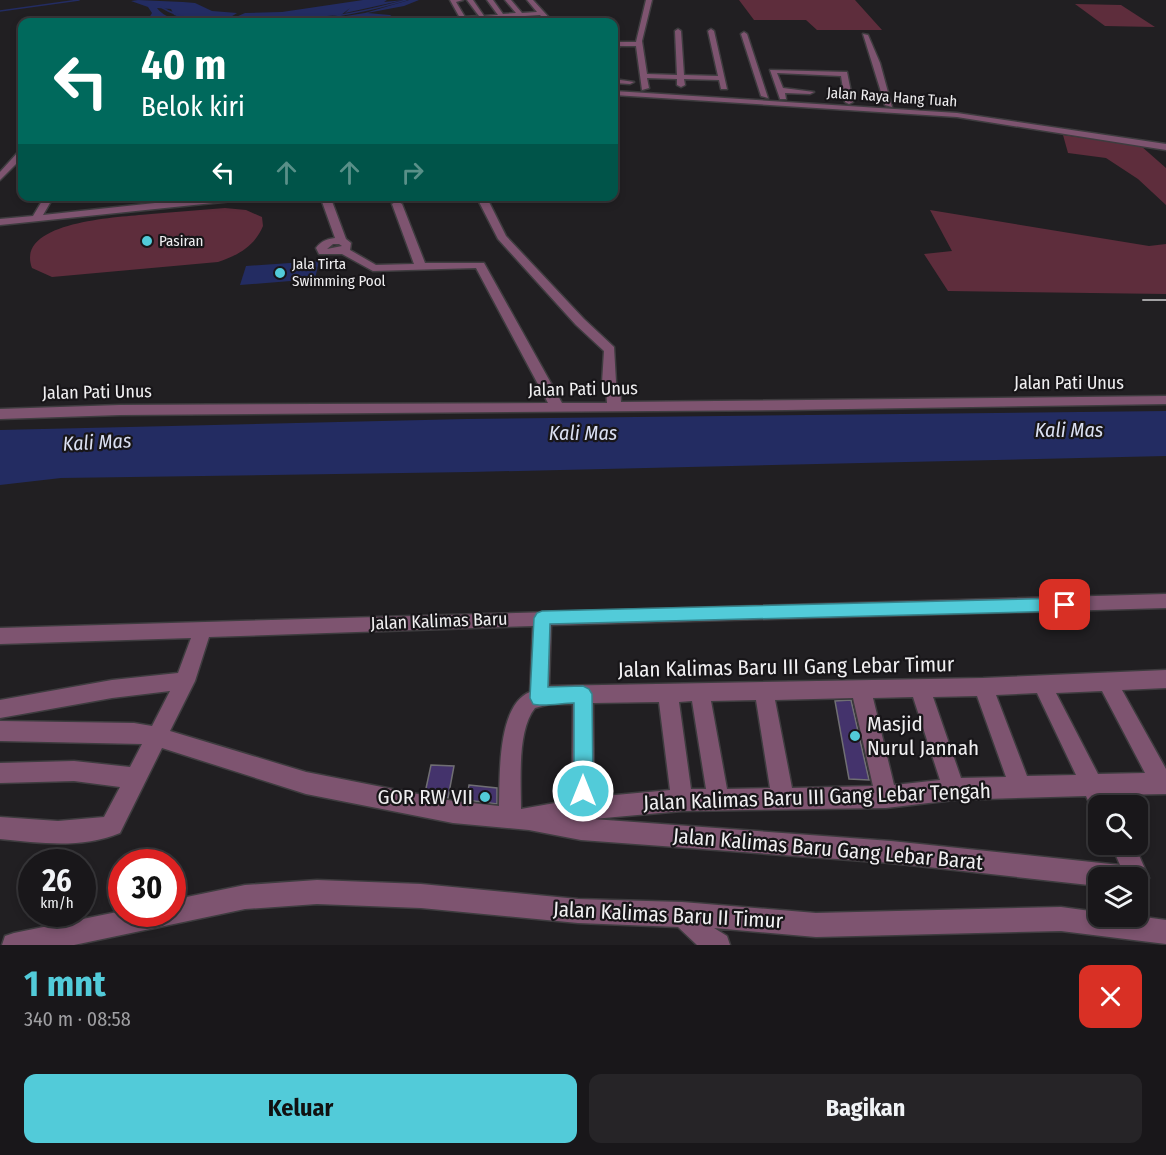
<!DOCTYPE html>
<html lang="id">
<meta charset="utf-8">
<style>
:root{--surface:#19171a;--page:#262427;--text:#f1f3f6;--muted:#9f9fa2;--line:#373639;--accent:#52cbd9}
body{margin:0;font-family:"Fira Sans Condensed",sans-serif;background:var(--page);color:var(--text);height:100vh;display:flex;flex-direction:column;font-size:22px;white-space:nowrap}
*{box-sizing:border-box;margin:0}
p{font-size:20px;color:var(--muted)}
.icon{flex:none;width:33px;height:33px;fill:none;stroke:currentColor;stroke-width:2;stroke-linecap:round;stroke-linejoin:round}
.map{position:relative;height:945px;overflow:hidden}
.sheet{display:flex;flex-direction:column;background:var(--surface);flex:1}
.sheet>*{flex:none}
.top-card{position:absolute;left:18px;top:18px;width:600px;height:183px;border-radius:12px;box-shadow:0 3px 9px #0003,0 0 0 2px var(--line);background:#00695c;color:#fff;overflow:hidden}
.buttons{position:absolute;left:1088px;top:795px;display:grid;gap:12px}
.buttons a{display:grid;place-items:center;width:60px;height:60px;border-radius:12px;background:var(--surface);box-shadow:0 3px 9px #0003,0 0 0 2px var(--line);font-size:30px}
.speed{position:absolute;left:18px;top:849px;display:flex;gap:12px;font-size:30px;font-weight:700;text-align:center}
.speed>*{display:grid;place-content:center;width:78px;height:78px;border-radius:50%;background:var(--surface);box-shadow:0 3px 9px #0003,0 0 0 2px var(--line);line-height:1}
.speed small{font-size:15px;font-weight:400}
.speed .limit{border:9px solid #d22;background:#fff;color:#111}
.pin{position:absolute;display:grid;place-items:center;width:51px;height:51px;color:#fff;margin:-26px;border-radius:12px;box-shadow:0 3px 9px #0006}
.me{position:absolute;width:66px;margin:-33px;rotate:0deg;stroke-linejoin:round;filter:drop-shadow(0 0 4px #0008)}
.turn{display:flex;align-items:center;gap:21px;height:126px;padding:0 24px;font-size:27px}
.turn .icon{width:78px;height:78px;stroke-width:2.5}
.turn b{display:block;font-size:42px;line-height:51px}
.lanes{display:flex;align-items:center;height:57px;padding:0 24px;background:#0003;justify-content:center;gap:30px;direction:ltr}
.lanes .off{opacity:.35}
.round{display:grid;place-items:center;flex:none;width:63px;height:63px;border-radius:12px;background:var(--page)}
.overview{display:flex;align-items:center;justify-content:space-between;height:102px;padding:0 24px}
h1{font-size:36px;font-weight:700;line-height:45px;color:var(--accent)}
.action{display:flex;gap:12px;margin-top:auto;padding:12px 24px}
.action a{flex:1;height:69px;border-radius:12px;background:var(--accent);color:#111;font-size:24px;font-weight:700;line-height:69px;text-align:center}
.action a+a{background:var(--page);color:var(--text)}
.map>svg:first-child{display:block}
</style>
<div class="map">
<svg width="1166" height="945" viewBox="0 0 1166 945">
<rect width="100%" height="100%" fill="#211f22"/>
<g fill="#5e2d3c">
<path d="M739,0H855L882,30H817L806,20H754Z"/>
<path d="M1075,4L1121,5L1155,27L1105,26Z"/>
<path d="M1063,135L1141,146L1166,168V205L1138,179L1106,158L1068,153Z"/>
<path d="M225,208L246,210L262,217L263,226C254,247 238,255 218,262L52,277L32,268C14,220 124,217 151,214C176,212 200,210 225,208Z"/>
<path d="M930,210L1149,246L1166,244V294L948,291L924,254L952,251Z"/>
</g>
<g fill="#232c62">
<path d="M138,0L183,2L195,3L212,11L237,13C221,25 192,22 174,15L171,9L157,8C167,22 192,21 208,22H174L149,18L152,13L148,7L131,1Z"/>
<path d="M363,0H387L384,2L404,0L345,13L350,8L341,15L259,21L229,20L245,13L282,12Z"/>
<path d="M409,0H419L404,6L367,13L390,15L400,22L327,21L326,19L365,13Z"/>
<path d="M319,261L315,279L240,285L246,266Z"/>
<path d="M1166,411V456L470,472L61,478L0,485V430L466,419Z"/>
</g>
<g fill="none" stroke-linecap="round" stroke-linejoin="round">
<g stroke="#232c62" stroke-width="1.5">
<path d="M161,7C216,41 346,18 406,0"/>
<path d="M0,11L79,0"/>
</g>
</g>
<g fill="#44336c" stroke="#706f73" stroke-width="1.5">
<path d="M851,700L869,780L849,779L835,701Z"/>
<path d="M431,765L454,766L448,798L425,793Z"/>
<path d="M469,785L497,788V804L467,800Z"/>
</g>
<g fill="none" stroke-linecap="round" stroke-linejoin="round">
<defs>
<g id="minor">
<path d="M450,0H463L456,2L465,17L479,16L467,0H473L484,16L498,15L487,0H493L503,14L516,13L505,0H511L522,13L537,12L527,0H533L553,22H547L540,15L525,16L528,20L525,22L519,16L506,17L509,22H503L500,18L487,19L489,22H483L481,19L467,20L468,22H432L435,20L460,18Z"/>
<path d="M646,0H652L642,41L647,74L677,75L675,31L678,29L681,31L684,75L718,76L708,31L711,29L714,31L727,89H721L719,80L684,79L685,85L681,87L677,85V79L647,78L649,88L642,90L636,46H620L614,54V45L617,42H636Z"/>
<path d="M744,32L747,34L768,98L761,96L741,34Z"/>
<path d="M863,34L868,35L880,63L892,107L885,105Z"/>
<path d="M770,70L847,72L853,102L849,104L845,102L841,76L777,73L783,88L814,92L810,94L785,93L786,99H780Z"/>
<path d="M614,79L634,82L630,84L614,83Z"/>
<path d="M614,91L957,113L1166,144V150L957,117L614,95Z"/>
<path d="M19,151H22V158L0,180V172Z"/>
<path d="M45,196H54L43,215L220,196H256L252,199L0,225V219L33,216Z"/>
<path d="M320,196H330L346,239L351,243L350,250L376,265L414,264L392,204L397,201L402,204L425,263H484L562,403H607L606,389L602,383L604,351L576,325L498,239L476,196H486L506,236L584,319L614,347L616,382L620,388L621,402L1166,396V404L787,410L120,415L0,419V409L120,405L548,403L476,268L373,271L342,254H319L316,248C321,241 327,239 335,238ZM333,244H339L342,246L327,249Z"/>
<path d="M1166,594V608L551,625L549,686L983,678L1166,670V688L1122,690L1166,769V794L1108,795L1113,806H1098V815L1094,814L1086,796L954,800L886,808L682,811L593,819L891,841L1120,865L1111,844H1134L1149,878L1145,886L1137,890V878H1098V886L891,863L581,840L529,830L453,823L306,794L162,748L120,833C82,849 40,843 0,839V817L58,821L104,817L120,787L74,781L0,783V763L74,761L130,767L142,744L0,741V721L134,723L152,726L170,691L112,698L0,718V700L112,680L178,673L191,638L0,644V628ZM533,626L530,692C497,705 500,776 499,806L453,801L306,772L170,731L195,681L209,637ZM1102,691L1145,773L1098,774L1056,693ZM1037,693L1076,775L1027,776L996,695ZM977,696L1006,777L961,778L933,697ZM913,697L940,780L894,785L873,698ZM853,698L873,786L792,788L775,700ZM756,700L770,788L727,789L711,701ZM692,701L706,789H691L679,702ZM659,702L670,790L594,797L593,703ZM550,704H573L572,800L521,809C521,781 517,730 535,708Z"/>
<path d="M317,880L421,884L578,899L682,902L816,913L1061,907L1098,912V916H1137L1166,920V944L1061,931L816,937L714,928L727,936L730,945H697L678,927L578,923L421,908L317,904L245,909L74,945H2L5,936L14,933L122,911V914H172V900L245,885Z"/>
</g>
</defs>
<use href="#minor" stroke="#3e3c3f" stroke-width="3"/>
<use href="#minor" fill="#7e5470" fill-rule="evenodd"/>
<path stroke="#a3a2a4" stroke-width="2" d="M1143,300H1166"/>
</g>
<path fill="#52cbd9" stroke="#35848d" stroke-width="1.5" d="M1065,598L1070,600L1073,605L1070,609L1065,611L550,624L548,687L583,686L589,689L592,694L593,791L590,798L583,801L576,798L574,791V703C563,703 542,707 533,704L530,698L534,618L537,613L542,611Z"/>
<g fill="#52cbd9" stroke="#181619" stroke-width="2">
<circle cx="147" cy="241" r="6"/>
<circle cx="280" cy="273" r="6"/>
<circle cx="855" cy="736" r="6"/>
<circle cx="485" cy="797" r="6"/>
</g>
<g text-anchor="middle" stroke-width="4.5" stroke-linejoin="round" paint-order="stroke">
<g font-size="15" fill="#f0eff1" stroke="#181619">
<text transform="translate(892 97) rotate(4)" y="5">Jalan Raya Hang Tuah</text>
</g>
<g font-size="15" fill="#f0eff1" stroke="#181619" text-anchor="start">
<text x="159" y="246">Pasiran</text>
<text x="292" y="269">Jala Tirta<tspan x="292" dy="17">Swimming Pool</tspan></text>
</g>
<g font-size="18" fill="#f0eff1" stroke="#181619">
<text x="1069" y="389">Jalan Pati Unus</text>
<text transform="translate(583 389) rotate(-1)" y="6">Jalan Pati Unus</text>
<text transform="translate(97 392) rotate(-1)" y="6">Jalan Pati Unus</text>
<text transform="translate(439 621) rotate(-2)" y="6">Jalan Kalimas Baru</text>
</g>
<g font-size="20" font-style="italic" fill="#dbe0f2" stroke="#181619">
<text x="1069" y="437">Kali Mas</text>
<text x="583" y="440">Kali Mas</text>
<text transform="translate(97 442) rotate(-3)" y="7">Kali Mas</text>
</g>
<g font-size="21" fill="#f0eff1" stroke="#181619">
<text transform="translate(786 667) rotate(-1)" y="7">Jalan Kalimas Baru III Gang Lebar Timur</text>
<text transform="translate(817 797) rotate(-2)" y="7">Jalan Kalimas Baru III Gang Lebar Tengah</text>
<text transform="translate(828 849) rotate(5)" y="7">Jalan Kalimas Baru Gang Lebar Barat</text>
<text transform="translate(668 915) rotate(3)" y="7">Jalan Kalimas Baru II Timur</text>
</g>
<g font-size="21" fill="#f0eff1" stroke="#181619" text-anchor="start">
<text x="867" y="731">Masjid<tspan x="867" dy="24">Nurul Jannah</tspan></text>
<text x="473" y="804" text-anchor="end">GOR RW VII</text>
</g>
</g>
</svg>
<div class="buttons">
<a><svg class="icon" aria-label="search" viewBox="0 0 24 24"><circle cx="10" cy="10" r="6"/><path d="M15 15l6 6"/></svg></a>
<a><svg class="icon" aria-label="layers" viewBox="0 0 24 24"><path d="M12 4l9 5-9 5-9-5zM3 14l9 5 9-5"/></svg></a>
</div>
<div class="speed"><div>26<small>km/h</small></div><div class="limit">30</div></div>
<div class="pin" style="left:1065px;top:605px;background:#d93025"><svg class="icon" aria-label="arrive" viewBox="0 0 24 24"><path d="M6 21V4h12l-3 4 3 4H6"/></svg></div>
<svg class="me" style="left:583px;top:791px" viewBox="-20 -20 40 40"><circle r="17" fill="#52cbd9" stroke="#fff" stroke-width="3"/><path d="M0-11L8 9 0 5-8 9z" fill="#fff"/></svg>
<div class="top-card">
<div class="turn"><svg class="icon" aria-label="left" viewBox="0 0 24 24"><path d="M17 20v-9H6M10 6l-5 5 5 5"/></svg><div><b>40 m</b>Belok kiri</div></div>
<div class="lanes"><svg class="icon" aria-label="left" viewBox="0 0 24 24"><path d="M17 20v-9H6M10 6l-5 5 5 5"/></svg><svg class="icon off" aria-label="ahead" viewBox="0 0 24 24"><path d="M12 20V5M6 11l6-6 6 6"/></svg><svg class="icon off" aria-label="ahead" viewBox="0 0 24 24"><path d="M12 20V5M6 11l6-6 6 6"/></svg><svg class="icon off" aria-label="right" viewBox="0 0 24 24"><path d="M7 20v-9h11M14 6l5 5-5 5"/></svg></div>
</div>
</div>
<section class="sheet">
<div class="overview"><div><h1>1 mnt</h1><p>340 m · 08:58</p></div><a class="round" style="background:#d93025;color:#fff"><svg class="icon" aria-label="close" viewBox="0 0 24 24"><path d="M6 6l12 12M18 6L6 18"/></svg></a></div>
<div class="action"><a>Keluar</a><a>Bagikan</a></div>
</section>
